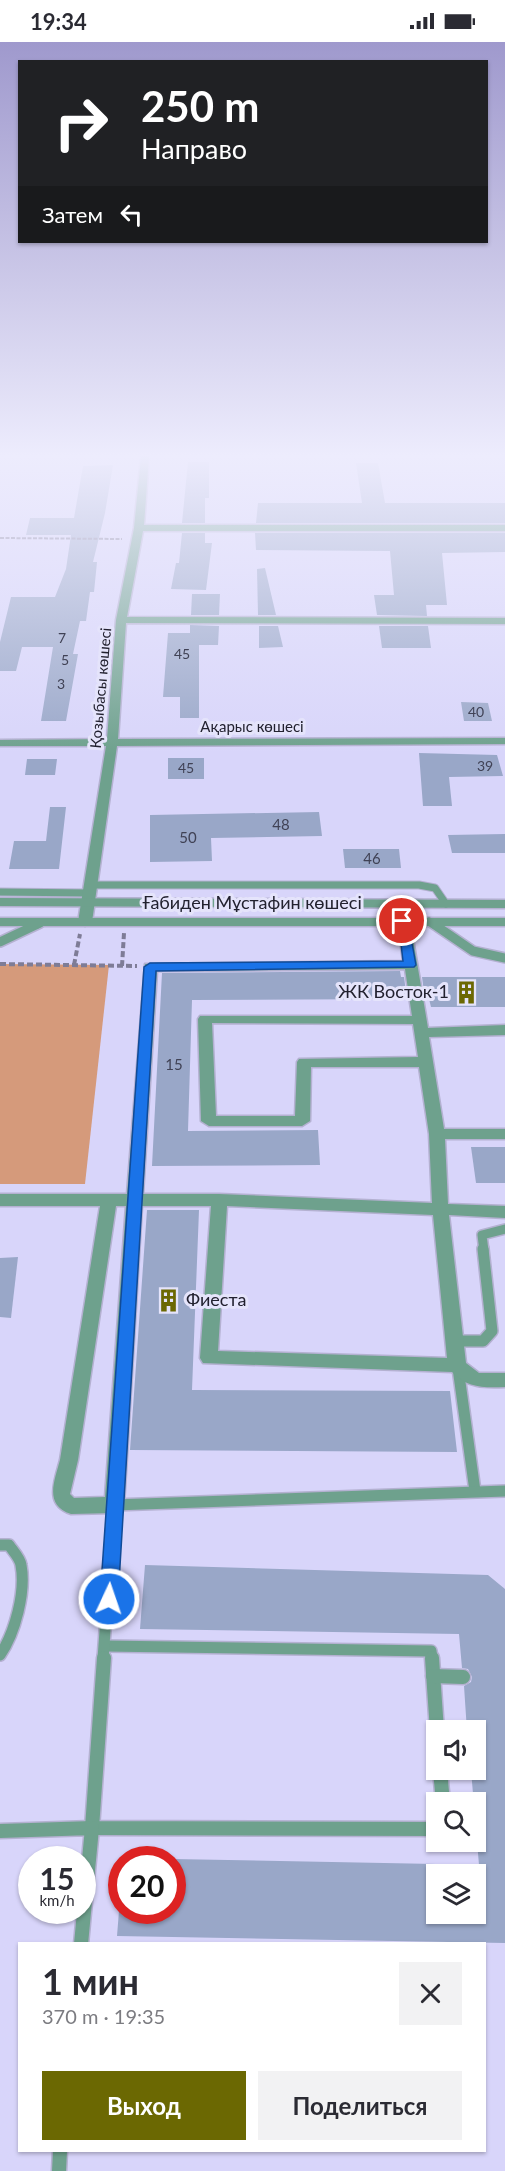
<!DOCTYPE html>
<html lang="ru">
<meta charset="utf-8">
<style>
:root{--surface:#fff;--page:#f2f2f3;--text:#2b2b33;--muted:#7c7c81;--accent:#6b6802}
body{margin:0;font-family:Lato,sans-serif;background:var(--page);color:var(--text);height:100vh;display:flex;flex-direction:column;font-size:22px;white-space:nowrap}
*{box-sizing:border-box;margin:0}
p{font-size:20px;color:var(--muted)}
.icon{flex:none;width:33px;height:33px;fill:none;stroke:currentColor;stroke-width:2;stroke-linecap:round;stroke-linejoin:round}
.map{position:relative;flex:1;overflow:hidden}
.sheet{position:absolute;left:18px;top:1900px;width:468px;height:210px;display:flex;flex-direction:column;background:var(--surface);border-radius:0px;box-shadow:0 2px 4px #0004}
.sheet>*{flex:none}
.top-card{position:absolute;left:18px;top:18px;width:470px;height:183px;border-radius:0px;box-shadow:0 2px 4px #0004;background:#202124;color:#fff;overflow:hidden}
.controls{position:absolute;left:426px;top:1678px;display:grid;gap:12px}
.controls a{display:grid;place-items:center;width:60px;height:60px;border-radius:0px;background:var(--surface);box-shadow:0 2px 4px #0004;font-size:30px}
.speed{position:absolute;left:18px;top:1804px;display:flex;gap:12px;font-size:30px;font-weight:700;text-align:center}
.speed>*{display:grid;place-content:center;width:78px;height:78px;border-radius:50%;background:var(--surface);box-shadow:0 2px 4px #0004;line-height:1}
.speed small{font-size:15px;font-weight:400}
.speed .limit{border:9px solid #d22;background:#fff;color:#111}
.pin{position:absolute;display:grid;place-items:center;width:51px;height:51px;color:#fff;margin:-26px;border:3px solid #fff;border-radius:50%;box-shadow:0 2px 6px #0007}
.me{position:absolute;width:66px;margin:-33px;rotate:3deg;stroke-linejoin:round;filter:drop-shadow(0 0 4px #0008)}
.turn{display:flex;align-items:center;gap:21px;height:126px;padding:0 24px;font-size:27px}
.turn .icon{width:78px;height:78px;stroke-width:2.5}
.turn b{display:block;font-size:42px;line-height:51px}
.then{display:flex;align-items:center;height:57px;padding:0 24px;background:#0003;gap:12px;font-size:22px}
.round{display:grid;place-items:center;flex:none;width:63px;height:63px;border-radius:0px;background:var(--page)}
.overview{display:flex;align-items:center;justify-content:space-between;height:102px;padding:0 24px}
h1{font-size:36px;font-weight:700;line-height:45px}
.primary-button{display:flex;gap:12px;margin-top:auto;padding:12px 24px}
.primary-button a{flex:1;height:69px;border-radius:0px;background:var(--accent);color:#fff;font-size:24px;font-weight:700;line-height:69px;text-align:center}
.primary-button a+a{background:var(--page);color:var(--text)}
.status{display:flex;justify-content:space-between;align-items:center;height:42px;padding:0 30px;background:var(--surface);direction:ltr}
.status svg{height:16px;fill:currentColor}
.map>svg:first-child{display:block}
</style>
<div class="status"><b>19:34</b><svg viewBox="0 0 49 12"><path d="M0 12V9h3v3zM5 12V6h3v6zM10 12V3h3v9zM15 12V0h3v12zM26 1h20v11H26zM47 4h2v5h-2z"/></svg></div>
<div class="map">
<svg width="505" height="2129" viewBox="0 0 505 2129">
<rect width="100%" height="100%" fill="#d8d5fa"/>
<path fill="#d59a7b" d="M0,922L109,923L85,1142H0Z"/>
<g fill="#99a7c8">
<path d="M188,420H209V456H205V481H182Z"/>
<path d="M356,421H378L385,461H505V481H256L258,461H362Z"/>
<path d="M113,423L105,471L93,520H97L94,550H90L86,579H80L73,612H78L66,679H41L53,605H22L16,629H0V600L11,555H55L66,527L71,493H26L30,476H74L83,424Z"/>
<path d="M182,491H205V501H212L206,548L171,547L176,521H179Z"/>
<path d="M255,491H505V510L442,511L447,563H426L427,574L377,573L374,553H394L390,509L256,508Z"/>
<path d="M265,526L276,573H258L257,527Z"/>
<path d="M192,552H220L219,573H191Z"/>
<path d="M190,583L219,584L218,603H199V676H180V655H163L168,591H190Z"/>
<path d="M259,584H278L283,605L259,606Z"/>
<path d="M379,584H428L431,606H382Z"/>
<path d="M461,660L488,661L492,679H464Z"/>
<path d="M419,711L497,713L503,734L449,735L452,764H423Z"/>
<rect x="168" y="716" width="36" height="21"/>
<path d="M27,717H57L55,733H25Z"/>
<path d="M50,765H66L59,827H9L14,799H46Z"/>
<path d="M319,770L322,794L211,796L212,819L150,820V773Z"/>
<path d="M505,792V811H452L448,793Z"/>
<path d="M343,807H399L401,826H345Z"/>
<path d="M400,929L401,935H404L407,957L192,958L188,1089L318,1088L320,1123L152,1124L162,931Z"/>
<path d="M422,935H505V965H431L429,957H425Z"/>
<path d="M471,1105H505V1141H476Z"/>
<path d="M147,1168H199L192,1348L450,1349L457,1410L130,1408Z"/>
<path d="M18,1215L11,1276L0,1275V1216Z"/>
<path d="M145,1523L488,1533L505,1547V1901L117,1894L119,1869H172V1817L436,1822V1872H476V1823H479L471,1728H476V1689H467L464,1644L471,1640L472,1635L468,1627L462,1626L459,1592L140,1587Z"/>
</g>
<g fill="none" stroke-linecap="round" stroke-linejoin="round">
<defs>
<g id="service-far3">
<path d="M91,843H419L435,846L446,862"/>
<path d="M0,850L90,851"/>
<path d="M429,879L434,883"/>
<path d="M37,883L43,880"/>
</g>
<g id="service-far2">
<path d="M432,881L473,909L505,916"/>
<path d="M0,900L40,881"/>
<path d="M484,1209L482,1193L505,1187"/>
</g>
<g id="service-far1">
<path d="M454,1299H483L492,1289L483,1207"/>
<path d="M458,1326L475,1449"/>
<path d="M0,1503H9C13,1509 20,1516 21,1523C26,1550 15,1591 0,1613"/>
<path d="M106,1604L431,1609L432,1617"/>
<path d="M103,1617L114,1463L505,1449"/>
</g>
<g id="service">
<path d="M104,1616L92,1786L436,1787"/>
<path d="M432,1616L437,1689"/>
<path d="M433,1634L463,1635"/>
<path d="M440,1728L443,1761"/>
<path d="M0,1789L92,1786L81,1902"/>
<path d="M59,2129L60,2109"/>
</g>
<g id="minor">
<path d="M141,415H149L144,483H505V489H143L127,575L505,576V582L126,581L118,697L505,696V702L117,704L92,880L85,884L78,880L106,704H0V698L107,697L116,578L134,486Z"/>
<path d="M401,857L407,861L428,986L505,983V993L429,995L444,1087H505V1097H445L448,1162L505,1164V1176L449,1173L466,1321L479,1331H505V1345C484,1346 467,1346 452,1330L203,1321L200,1316L211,1164H142L124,1463L121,1469L114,1471L71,1472C44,1463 54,1440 60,1418L100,1164H0V1152H127L145,922L403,919L395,861ZM405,927L412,974H200L198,977L201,1079L209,1084H302L310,1079L311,1025H419L429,1092L432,1161L219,1152H143L157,929ZM212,981L413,982L418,1015L299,1017L297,1020L295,1074H216ZM116,1164H126L105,1455L74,1456L70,1452L78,1418ZM227,1164L433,1173L447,1316L218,1309Z"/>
</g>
<g id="tertiary">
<path d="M0,856L505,858V866L0,864Z"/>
<rect x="0" y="876" width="505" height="8"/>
</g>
</defs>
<use href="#service-far3" stroke="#b4b1d1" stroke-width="9"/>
<use href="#service-far2" stroke="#b4b1d1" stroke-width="12"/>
<use href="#service-far1" stroke="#b4b1d1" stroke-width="14"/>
<use href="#service" stroke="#b4b1d1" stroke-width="17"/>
<use href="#minor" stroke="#b4b1d1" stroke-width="3"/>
<use href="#tertiary" stroke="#b4b1d1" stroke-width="3"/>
<path stroke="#7e7c96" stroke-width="2" stroke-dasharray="4 1.5" stroke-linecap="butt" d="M0,496L122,497"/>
<g stroke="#7e7c96" stroke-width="4" stroke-dasharray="6 3" stroke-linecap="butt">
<path d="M0,922L137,924"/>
<path d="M74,923L80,892"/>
<path d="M122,924L124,891"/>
</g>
<use href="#service-far3" stroke="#6ea18d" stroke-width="7"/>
<use href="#service-far2" stroke="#6ea18d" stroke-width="9"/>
<use href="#service-far1" stroke="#6ea18d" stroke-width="11"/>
<use href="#service" stroke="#6ea18d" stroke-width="14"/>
<use href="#minor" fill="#6ea18d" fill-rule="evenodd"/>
<use href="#tertiary" fill="#6ea18d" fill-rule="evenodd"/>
</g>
<linearGradient id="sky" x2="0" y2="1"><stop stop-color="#9f99cd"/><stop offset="0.58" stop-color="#edecfd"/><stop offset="1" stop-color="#edecfd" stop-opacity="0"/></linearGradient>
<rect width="505" height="713" fill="url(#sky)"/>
<path fill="#1a73e8" stroke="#114b97" stroke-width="1.5" d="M398,876L408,879L416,923L414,925L156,929L118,1557L115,1563L109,1565L102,1563L100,1557L144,925L150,921L403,919Z"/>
<defs>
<symbol id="building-bare" viewBox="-9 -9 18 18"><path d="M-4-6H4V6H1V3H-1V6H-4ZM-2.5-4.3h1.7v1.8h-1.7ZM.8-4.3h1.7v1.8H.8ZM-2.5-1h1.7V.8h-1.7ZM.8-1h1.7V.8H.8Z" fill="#6b6802" stroke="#e5e4fb" stroke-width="2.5" paint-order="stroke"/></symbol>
</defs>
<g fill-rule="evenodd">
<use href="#building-bare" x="450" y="934" width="33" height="33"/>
<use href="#building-bare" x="152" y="1242" width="33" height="33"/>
</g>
<g text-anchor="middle" stroke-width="6" stroke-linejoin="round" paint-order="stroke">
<g font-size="14" fill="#404255">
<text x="62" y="601">7</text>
<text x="182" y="617">45</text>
<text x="65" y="623">5</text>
<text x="61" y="647">3</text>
<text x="476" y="675">40</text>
<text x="485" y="729">39</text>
<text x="186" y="731">45</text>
</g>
<g font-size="15" fill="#22212f" stroke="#e5e4fb">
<text transform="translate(101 646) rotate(-85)" y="5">Қозыбасы көшесі</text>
<text x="252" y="690">Ақарыс көшесі</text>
</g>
<g font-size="15" fill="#404255">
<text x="281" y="788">48</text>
<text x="188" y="801">50</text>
<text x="372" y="822">46</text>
<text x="174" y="1028">15</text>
</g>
<g font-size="18" fill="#22212f" stroke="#e5e4fb">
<text x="252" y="867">Ғабиден Мұстафин көшесі</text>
</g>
<g font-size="18" fill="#22212f" stroke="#e5e4fb" text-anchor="end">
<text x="449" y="956">ЖК Восток-1</text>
<text x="186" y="1264" text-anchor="start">Фиеста</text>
</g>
</g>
</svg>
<div class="controls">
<a><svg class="icon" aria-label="sound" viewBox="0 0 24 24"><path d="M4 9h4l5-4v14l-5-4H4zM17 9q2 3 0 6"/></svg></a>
<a><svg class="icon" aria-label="search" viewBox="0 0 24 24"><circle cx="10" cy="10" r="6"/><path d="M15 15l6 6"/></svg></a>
<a><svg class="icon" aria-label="layers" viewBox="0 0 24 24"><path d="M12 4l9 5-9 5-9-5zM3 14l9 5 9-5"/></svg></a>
</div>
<div class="speed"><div>15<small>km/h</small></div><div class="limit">20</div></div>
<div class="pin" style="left:402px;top:879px;background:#d93025"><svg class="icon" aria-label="arrive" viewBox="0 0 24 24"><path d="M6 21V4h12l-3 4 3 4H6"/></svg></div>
<svg class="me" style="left:109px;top:1557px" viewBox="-20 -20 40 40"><circle r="17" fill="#1a73e8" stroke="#fff" stroke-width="3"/><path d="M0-11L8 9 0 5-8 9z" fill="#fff"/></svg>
<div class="top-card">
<div class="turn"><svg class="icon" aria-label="right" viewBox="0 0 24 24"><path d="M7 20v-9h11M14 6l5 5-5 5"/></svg><div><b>250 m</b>Направо</div></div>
<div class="then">Затем<svg class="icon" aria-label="left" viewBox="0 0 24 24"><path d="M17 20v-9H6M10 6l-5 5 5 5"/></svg></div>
</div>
<section class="sheet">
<div class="overview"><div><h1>1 мин</h1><p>370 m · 19:35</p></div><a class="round"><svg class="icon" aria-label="close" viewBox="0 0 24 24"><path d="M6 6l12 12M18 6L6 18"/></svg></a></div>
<div class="primary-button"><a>Выход</a><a>Поделиться</a></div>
</section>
</div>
